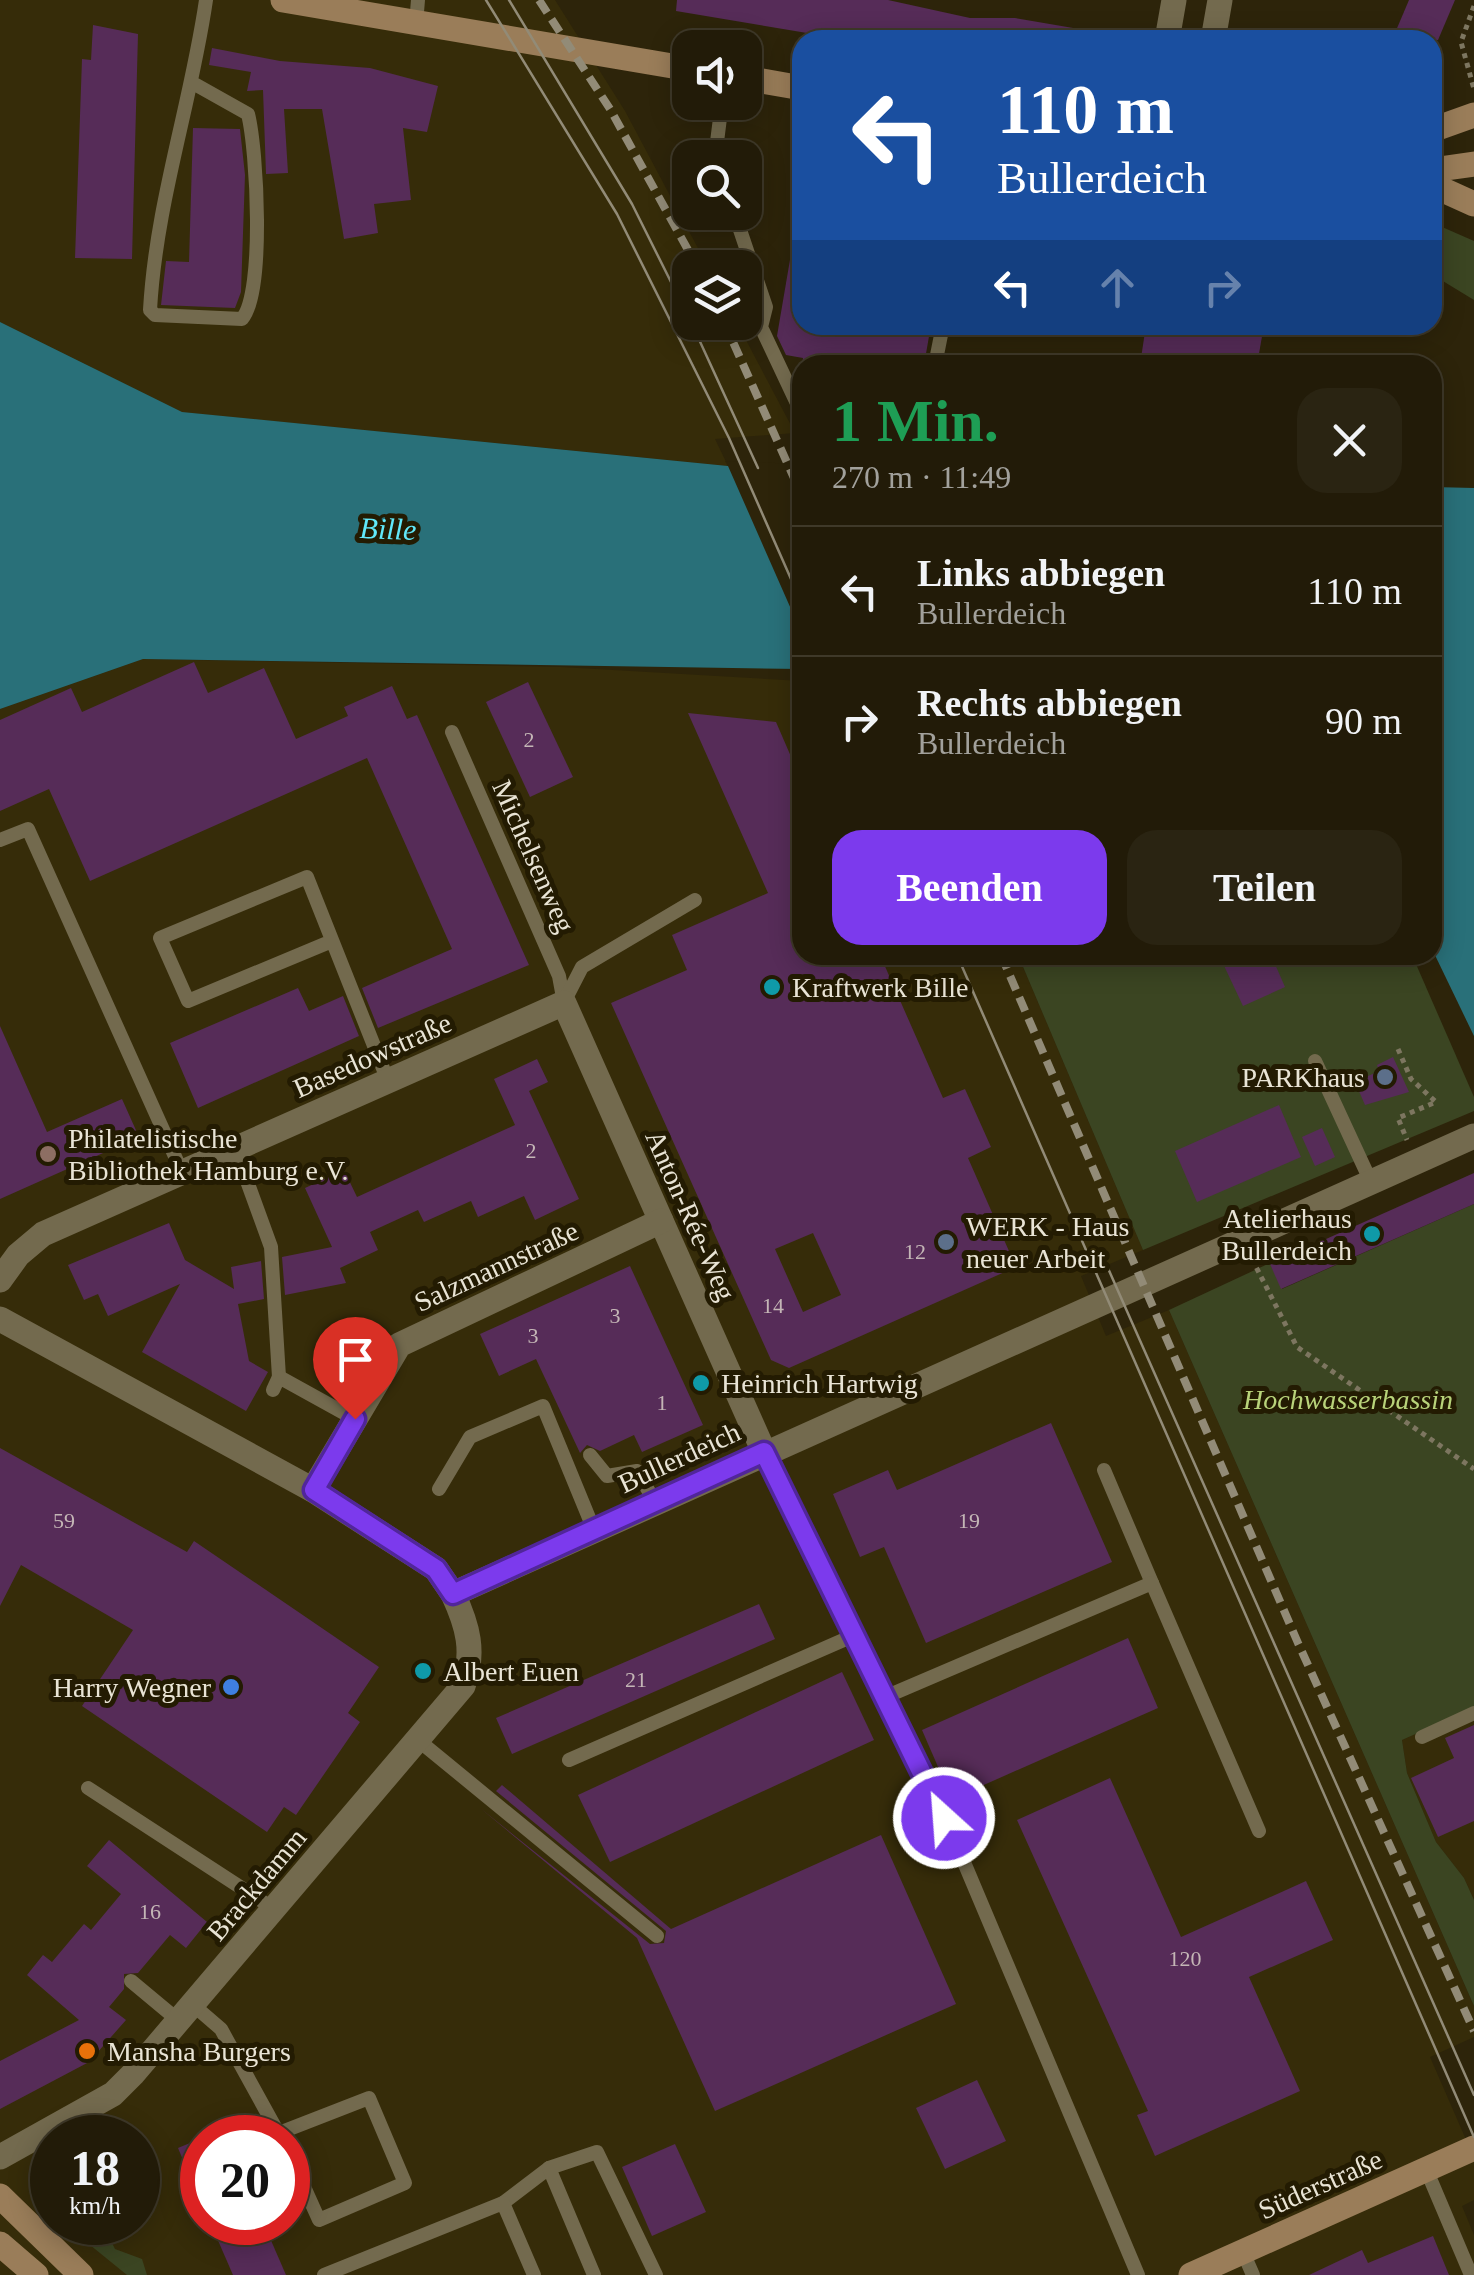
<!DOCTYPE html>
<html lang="de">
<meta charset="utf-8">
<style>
:root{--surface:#221b08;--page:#2a2412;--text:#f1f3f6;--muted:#a2a19c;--line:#3f3929;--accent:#7c3aed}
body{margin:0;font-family:"Times New Roman",serif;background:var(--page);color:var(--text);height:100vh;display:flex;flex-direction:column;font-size:38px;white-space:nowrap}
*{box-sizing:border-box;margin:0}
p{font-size:32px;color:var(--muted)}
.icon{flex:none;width:55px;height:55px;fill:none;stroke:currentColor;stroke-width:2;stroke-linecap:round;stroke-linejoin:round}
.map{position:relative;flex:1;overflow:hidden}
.details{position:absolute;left:792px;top:355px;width:650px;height:610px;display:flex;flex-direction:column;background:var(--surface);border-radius:30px;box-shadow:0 5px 25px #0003,0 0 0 2px var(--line)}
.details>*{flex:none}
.guide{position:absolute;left:792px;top:30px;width:650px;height:305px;border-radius:30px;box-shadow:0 5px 25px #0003,0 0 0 2px var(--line);background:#1a4fa0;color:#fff;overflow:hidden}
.fabs{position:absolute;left:672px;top:30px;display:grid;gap:20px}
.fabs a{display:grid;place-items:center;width:90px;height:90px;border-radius:20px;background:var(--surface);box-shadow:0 5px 25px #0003,0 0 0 2px var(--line);font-size:50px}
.speed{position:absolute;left:30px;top:2115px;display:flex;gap:20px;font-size:50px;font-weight:700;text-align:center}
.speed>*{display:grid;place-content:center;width:130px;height:130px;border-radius:50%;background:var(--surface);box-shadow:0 5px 25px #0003,0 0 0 2px var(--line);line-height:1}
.speed small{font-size:25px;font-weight:400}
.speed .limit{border:15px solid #d22;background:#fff;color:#111}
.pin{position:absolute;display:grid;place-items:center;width:85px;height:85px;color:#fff;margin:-102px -42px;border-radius:50% 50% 50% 0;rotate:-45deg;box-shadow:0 0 10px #0007}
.pin .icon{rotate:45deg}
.me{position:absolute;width:110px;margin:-55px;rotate:334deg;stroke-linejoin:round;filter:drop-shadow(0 0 8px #0008)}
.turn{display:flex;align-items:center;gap:35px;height:210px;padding:0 40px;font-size:45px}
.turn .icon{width:130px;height:130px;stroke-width:2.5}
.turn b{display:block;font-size:70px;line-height:85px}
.lanes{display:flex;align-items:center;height:95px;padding:0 40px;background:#0003;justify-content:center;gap:50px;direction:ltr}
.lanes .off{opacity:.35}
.round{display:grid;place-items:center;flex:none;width:105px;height:105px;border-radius:30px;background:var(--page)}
.overview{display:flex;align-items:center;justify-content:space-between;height:170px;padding:0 40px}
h1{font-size:60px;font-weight:600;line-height:75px;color:#1e9e55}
.action{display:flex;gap:20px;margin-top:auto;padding:20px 40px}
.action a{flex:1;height:115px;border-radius:30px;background:var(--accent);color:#fff;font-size:40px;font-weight:600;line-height:115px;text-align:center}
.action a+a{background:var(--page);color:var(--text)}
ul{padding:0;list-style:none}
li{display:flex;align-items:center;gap:30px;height:130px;padding:0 40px;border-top:2px solid var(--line)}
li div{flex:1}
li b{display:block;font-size:38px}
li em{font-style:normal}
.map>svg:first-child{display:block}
</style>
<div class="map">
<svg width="1474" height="2275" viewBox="0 0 1474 2275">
<rect width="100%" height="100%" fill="#2d240a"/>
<g fill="#362c09" fill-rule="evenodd">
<path d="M0,0H555L625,111L708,267L690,268V322L737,323L795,433L715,439L728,466L181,412L0,322Z"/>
<path d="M143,659L561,667L802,681V955H1018L1143,1250L1081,1276L1106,1336L1169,1310L1474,2006V2037L1430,2057L1474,2158V2200L1462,2206L1474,2235V2275H0V709ZM52,2138H138V2222H52ZM202,2138H288V2222H202Z"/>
<path d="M1474,1708V1900L1464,1878L1436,1842L1407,1773L1402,1740Z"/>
</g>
<g fill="#3b4522">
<path d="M1433,223L1474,241V300L1433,275Z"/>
<path d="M1018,955H1412L1474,1097V1111L1143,1250Z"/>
<path d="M1474,1204V1708L1402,1740L1407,1773L1436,1842L1464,1878L1474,1900V2006L1169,1310L1270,1263L1282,1289Z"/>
<path d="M63,2223H102L115,2249L142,2259L147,2275H127Z"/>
</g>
<g fill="#297079">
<path d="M0,322L182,412L728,466L802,469V669L143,659L0,709Z"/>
<path d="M1433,487L1474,488V1036L1433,951Z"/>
</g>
<path fill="#2d240a" d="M725,461L802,464V634L728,466Z"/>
<g fill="#562c58" fill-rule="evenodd">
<path d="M677,0H888L970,18H1015L1079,29L1078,40H849L676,11Z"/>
<path d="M1409,0H1455L1438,40H1392Z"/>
<path d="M93,25L138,34L132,259L75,258L82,59L91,60Z"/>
<path d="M212,48L280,61L370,68L438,86L427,132L403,128L411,200L374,204L378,233L344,239L322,109H284L288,173L266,174L263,90L247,91L251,72L209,65Z"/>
<path d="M193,128L240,129L245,175L241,292L235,308L161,305L166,261L189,262Z"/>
<path d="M792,248H802V325H931L924,365H802L803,358L786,355L777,336Z"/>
<path d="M1146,325H1264L1257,365H1140Z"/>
<path d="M194,662L208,693L264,668L296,739L348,716L344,707L392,686L407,719L417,715L529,965L378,1028L362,988L452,949L367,758L90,881L49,789L0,811V720L71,688L82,712Z"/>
<path d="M528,682L573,777L530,797L486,702Z"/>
<path d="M688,713L776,722L802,782V955H880L943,1098L965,1089L991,1147L968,1158L1016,1267L789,1368L771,1360L611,1003L687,970L672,935L768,893ZM813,1233L841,1295L803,1312L775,1249Z"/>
<path d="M1219,955H1271L1285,987L1243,1006Z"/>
<path d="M298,988L309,1011L343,996L359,1036L198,1108L170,1043Z"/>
<path d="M0,1026L47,1132L122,1099L139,1137L0,1199Z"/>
<path d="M1393,1057L1409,1092L1365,1105L1355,1082L1379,1071L1377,1065Z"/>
<path d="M537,1059L548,1082L529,1091L579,1199L535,1220L524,1196L478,1217L471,1201L424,1222L418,1210L370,1232L378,1250L340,1268L346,1283L285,1295L282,1257L332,1247L305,1188L344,1170L357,1197L515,1125L494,1079Z"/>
<path d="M1279,1105L1301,1157L1197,1202L1175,1151Z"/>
<path d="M1322,1128L1335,1157L1315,1166L1302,1137Z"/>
<path d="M1474,1173V1204L1281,1289L1270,1264Z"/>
<path d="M169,1223L185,1260L234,1289L231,1267L261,1261L264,1299L238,1304L249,1361L268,1372L246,1411L142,1352L180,1284L108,1316L98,1294L84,1300L68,1265Z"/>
<path d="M630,1266L703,1425L642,1452L634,1435L600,1451L587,1445L580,1453L536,1359L499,1376L480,1334Z"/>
<path d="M1051,1423L1112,1562L926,1643L884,1547L860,1557L833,1494L888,1470L897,1490Z"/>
<path d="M0,1448L187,1552L194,1541L379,1667L348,1713L360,1722L296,1815L284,1807L267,1832L82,1706L133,1630L21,1565L0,1606Z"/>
<path d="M759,1604L775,1639L512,1754L496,1718Z"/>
<path d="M1128,1638L1158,1708L952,1799L922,1730Z"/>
<path d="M842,1672L874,1740L610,1862L578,1795Z"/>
<path d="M1474,1725V1821L1438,1837L1411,1778L1454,1758L1445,1738Z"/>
<path d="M1110,1778L1181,1937L1306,1881L1333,1940L1249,1977L1300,2091L1155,2156L1137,2115L1148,2111L1017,1820Z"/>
<path d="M502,1785L671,1929L881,1835L956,2004L715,2111L637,1938L480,1808L650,1944L664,1943L666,1931L496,1791Z"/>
<path d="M109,1840L207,1922L186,1948L170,1935L138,1973L124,1974V1989L109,2007L126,2020L89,2062L0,2109V2061L79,2020L27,1975L43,1955L52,1962L84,1924L91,1930L121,1894L87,1866Z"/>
<path d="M977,2080L1006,2141L945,2169L916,2108Z"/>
<path d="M202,2138V2205L178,2148Z"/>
<path d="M675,2144L706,2212L652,2236L622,2167Z"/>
<path d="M210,2222H263L286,2275H233Z"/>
<path d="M1433,2236L1449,2275H1309L1362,2250L1368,2263Z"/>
</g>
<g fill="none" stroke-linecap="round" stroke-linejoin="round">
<g stroke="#7d7660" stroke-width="5" stroke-dasharray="5 5" stroke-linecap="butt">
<path d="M1474,6L1461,42L1474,89"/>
<path d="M1398,1049L1411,1079L1436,1102L1398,1118L1407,1140"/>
<path d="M1252,1259L1297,1347L1474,1469"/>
</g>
<g stroke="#736a4e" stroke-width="14">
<path d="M416,24L418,0"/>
<path d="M191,82L248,114C257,150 265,292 242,319L155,315L150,310C156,203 191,104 206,0"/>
<path d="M715,158L722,102"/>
<path d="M734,212L766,307L761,327L802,414"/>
<path d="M935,365L943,325"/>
<path d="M452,732L559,976L564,1003"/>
<path d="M0,840L28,829L182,1172"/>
<path d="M332,941L188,1001L160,938L307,877L388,1081"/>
<path d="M564,1002L582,967L695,900"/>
<path d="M1315,1061L1371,1182"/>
<path d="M235,1148L271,1247L279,1377"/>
<path d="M273,1390L279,1377L355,1419"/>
<path d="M764,1452L958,1848L1138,2275"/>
<path d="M590,1455L607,1476L637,1471L655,1502"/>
<path d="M1104,1470L1152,1583"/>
<path d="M439,1489L470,1437L543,1406L594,1530"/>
<path d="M885,1697L1152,1583L1259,1831"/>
<path d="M1422,1737L1474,1713"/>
<path d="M418,1740L657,1936"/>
<path d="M569,1760L855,1635"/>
<path d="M88,1788L274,1909"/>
<path d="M131,1981L179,2021"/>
<path d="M192,2004L221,2029L281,2138"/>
<path d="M279,2133L369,2098L405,2183L319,2220L288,2151"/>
<path d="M1426,2169L1471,2275"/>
<path d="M503,2203L549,2168"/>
<path d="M1243,2252L1253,2275"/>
<path d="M324,2275L503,2203L534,2275"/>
<path d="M594,2275L549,2168L597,2152L656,2275"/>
</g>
<g stroke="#736a4e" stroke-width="25">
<path d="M1167,40L1174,0"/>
<path d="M1213,40L1220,0"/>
<path d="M0,1280L18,1255L43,1234L564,1003L764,1452"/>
<path d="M0,1319L313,1490L436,1569L453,1594L1474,1136"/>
<path d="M313,1490L399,1345L661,1221"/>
<path d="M0,2157L113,2094L133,2074L463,1686C475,1652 468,1626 453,1594"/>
</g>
<g stroke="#9a7d59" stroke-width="25">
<path d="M283,0L690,69"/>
<path d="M745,78L802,88"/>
<path d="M1432,130L1474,115"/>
<path d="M1432,170L1474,164"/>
<path d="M1432,185L1474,204"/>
<path d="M0,2196L81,2275"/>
<path d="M0,2244L36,2275"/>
<path d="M1191,2275L1474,2148"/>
</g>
<g stroke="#928b77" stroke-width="2.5">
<path d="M486,0L617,214L729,438L802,604"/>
<path d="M509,0L632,204L690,320"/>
<path d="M691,322L758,468"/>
<path d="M957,955L1474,2137"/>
<path d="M1107,1266L1474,2095"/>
</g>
<g stroke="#928b77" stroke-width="8" stroke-dasharray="15 8" stroke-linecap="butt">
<path d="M539,0L610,109L698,268"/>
<path d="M724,322L802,496"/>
<path d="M1001,955L1298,1643L1474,2031"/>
</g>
</g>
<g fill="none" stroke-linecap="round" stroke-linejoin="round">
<defs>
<path id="route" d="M355,1419L314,1490L436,1569L453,1594L764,1452L944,1818"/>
</defs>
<use href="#route" stroke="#51269a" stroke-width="25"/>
<use href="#route" stroke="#7c3aed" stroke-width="18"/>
</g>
<g fill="#0f9aa8" stroke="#231b02" stroke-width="4">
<circle cx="772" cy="987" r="10"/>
<circle cx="1372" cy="1234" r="10"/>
<circle cx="701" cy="1383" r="10"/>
<circle cx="423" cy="1671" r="10"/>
</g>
<g fill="#5c6f8a" stroke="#231b02" stroke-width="4">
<circle cx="1385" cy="1077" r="10"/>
<circle cx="946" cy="1242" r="10"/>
</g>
<circle fill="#8d6e63" stroke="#231b02" stroke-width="4" cx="48" cy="1154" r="10"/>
<circle fill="#3f7fe0" stroke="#231b02" stroke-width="4" cx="231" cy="1687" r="10"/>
<circle fill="#e8710a" stroke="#231b02" stroke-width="4" cx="87" cy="2051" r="10"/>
<g text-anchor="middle" stroke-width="10" stroke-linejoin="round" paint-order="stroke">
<g font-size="22" fill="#c4b6b6">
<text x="529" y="747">2</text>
<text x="531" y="1158">2</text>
<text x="915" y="1259">12</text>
<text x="773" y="1313">14</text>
<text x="615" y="1323">3</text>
<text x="533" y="1343">3</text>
<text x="662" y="1410">1</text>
<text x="64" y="1528">59</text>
<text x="969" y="1528">19</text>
<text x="636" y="1687">21</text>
<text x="150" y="1919">16</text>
<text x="1185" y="1966">120</text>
</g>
<g font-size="28" fill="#e9e4d5" stroke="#231b02">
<text transform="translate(534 856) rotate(66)" y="10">Michelsenweg</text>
<text transform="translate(372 1055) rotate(-24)" y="10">Basedowstraße</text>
<text transform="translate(691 1215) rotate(66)" y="10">Anton-Rée-Weg</text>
<text transform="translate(496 1266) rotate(-25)" y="10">Salzmannstraße</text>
<text transform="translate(679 1457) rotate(-25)" y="10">Bullerdeich</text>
<text transform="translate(256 1884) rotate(-50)" y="10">Brackdamm</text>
<text transform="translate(1320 2184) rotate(-24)" y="10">Süderstraße</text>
</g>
<g font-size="28" fill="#e9e4d5" stroke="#231b02" text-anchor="start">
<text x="792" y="997">Kraftwerk Bille</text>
<text x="1365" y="1087" text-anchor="end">PARKhaus</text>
<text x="68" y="1148">Philatelistische<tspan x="68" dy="32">Bibliothek Hamburg e.V.</tspan></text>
<text x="1352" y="1228" text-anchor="end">Atelierhaus<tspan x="1352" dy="32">Bullerdeich</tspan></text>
<text x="966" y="1236">WERK - Haus<tspan x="966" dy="32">neuer Arbeit</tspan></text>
<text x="721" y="1393">Heinrich Hartwig</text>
<text x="443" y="1681">Albert Euen</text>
<text x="211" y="1697" text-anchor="end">Harry Wegner</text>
<text x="107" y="2061">Mansha Burgers</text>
</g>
<g font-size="28" font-style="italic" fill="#b8d37a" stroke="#231b02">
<text x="1348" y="1409">Hochwasserbassin</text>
</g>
<g font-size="30" font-style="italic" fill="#61e8fa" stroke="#231b02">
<text transform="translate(388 529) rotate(2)" y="10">Bille</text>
</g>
</g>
</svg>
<div class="fabs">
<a><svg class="icon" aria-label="sound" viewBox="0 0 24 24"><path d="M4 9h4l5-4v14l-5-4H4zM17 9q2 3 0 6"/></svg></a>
<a><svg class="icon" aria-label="search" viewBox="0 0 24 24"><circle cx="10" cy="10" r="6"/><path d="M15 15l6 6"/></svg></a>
<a><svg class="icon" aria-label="layers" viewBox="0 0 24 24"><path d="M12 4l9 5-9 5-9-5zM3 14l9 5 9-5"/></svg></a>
</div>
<div class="speed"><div>18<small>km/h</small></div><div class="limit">20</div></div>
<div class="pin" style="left:355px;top:1419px;background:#d93025"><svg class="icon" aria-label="arrive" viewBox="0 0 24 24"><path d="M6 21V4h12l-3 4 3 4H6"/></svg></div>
<svg class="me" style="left:944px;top:1818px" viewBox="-20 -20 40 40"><circle r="17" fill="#7c3aed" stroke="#fff" stroke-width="3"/><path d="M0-11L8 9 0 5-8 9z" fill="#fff"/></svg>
<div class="guide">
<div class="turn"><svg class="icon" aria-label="left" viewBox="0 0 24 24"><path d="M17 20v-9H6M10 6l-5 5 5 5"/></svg><div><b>110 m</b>Bullerdeich</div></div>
<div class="lanes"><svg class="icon" aria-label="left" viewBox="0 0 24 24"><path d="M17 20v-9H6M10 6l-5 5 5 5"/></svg><svg class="icon off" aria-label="ahead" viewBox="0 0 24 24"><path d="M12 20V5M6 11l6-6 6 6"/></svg><svg class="icon off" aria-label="right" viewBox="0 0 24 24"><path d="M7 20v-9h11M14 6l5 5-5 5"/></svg></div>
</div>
<section class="details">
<div class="overview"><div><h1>1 Min.</h1><p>270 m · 11:49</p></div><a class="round"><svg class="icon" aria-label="close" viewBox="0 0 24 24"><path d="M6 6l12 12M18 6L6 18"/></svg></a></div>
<ul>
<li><svg class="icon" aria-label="left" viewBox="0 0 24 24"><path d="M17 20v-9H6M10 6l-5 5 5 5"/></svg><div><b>Links abbiegen</b><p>Bullerdeich</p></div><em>110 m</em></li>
<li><svg class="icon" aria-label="right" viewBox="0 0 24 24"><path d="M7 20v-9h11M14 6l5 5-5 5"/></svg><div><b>Rechts abbiegen</b><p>Bullerdeich</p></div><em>90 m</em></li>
</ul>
<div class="action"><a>Beenden</a><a>Teilen</a></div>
</section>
</div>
